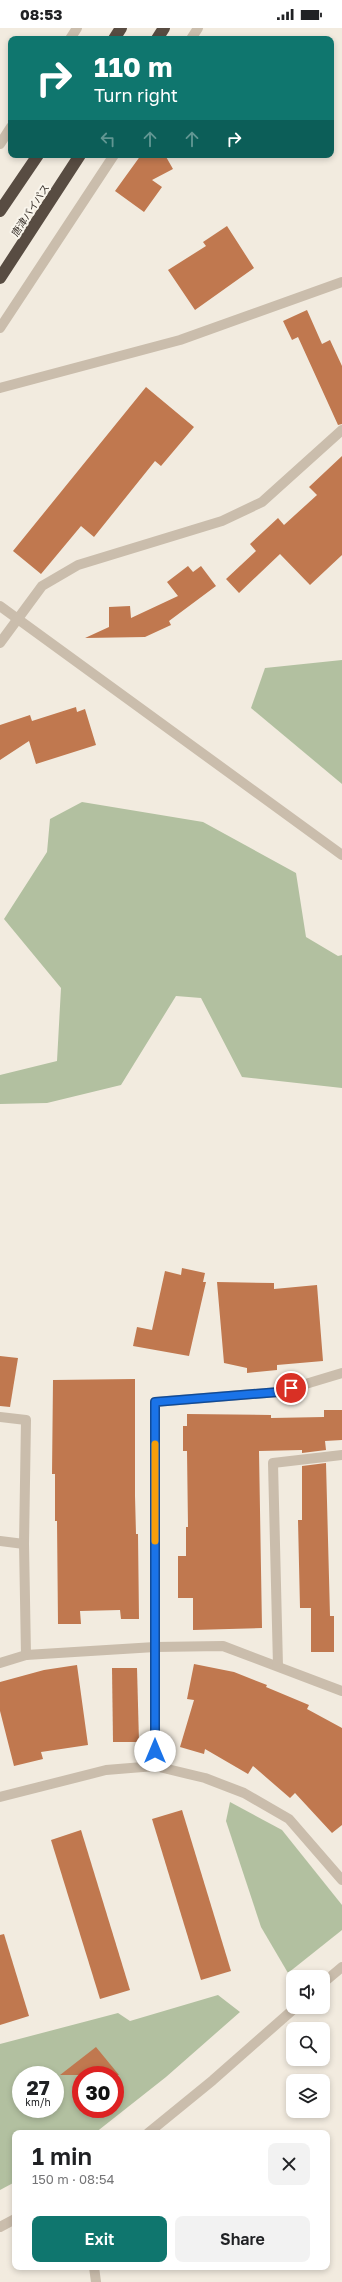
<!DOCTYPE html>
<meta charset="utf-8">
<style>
:root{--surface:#fff;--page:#f2f2f2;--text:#202124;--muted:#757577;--accent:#0f766e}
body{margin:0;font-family:"Golos Text","Noto Sans JP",sans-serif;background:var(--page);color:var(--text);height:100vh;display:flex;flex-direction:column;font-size:15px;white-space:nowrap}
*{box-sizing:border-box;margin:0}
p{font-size:13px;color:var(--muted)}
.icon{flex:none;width:22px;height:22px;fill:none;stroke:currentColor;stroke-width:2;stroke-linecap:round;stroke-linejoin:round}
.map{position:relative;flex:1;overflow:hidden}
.side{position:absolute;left:12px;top:2102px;width:318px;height:140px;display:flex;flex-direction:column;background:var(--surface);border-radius:8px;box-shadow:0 2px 6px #0003}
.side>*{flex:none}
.guide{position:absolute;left:8px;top:8px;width:326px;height:122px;border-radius:8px;box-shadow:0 2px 6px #0003;background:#0f766e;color:#fff;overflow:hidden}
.tools{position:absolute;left:286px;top:1942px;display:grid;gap:8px}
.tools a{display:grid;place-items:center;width:44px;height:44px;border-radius:8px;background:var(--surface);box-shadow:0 2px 6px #0003;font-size:20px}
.speed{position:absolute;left:12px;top:2038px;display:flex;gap:8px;font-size:20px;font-weight:700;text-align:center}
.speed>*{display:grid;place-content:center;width:52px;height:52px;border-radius:50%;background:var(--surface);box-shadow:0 2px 6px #0003;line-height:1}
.speed small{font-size:10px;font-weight:400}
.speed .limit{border:6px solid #d22;background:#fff;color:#111}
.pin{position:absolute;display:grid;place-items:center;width:34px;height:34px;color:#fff;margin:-17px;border:2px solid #fff;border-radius:50%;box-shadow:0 1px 4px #0007}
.me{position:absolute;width:44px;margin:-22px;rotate:0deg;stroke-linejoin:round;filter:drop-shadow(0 0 3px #0008)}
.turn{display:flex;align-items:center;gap:14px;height:84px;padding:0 20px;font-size:18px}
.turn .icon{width:52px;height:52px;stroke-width:2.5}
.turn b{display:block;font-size:28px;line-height:34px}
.lanes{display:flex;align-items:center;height:38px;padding:0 20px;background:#0003;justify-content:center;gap:20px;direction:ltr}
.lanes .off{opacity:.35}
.round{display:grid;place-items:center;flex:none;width:42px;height:42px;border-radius:8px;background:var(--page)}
.head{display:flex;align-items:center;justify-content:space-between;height:68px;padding:0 20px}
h1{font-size:24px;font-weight:600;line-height:30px}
.action{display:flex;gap:8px;margin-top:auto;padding:8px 20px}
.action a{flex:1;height:46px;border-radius:8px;background:var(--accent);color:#fff;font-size:16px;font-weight:600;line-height:46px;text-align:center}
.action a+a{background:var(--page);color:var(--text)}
.status{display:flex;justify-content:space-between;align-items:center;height:28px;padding:0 20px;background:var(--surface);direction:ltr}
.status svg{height:11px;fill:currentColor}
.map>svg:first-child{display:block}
</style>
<div class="status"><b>08:53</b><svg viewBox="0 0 49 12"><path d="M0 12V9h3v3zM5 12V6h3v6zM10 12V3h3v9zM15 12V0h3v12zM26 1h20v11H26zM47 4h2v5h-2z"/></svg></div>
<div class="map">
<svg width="342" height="2254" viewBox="0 0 342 2254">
<rect width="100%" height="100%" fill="#f2ebdf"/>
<g fill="#b2c0a0" fill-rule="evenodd">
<path d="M342,632V756L251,680L265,640Z"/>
<path d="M82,774L203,794L296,845L306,909L338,928L342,927V1060L242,1049L201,970L176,968L121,1057L47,1075L0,1076V1047L57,1033L61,960L4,891L47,824L50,791Z"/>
<path d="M230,1774L282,1802L342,1877V1902L288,1945L261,1899L226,1793Z"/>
<path d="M218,1967L240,1984L166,2049L95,2105H15V2154L0,2162V2016L118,1985L130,1993ZM21,2047H55V2081H21ZM81,2047H115V2081H81Z"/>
</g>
<g fill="#c0784f">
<path d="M141,127H165L173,141L152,152L162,159L144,184L115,163Z"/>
<path d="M227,198L254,240L195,282L168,242L206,218L203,214Z"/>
<path d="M307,282L322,316L330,312L342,338V396L338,397L298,309L292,312L283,293Z"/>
<path d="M146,359L194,399L161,438L155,433L94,509L81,498L41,546L13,523Z"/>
<path d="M342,428V527L310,557L280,526L239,565L226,551L256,523L250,516L278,490L284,497L317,467L309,459Z"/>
<path d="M188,538L193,544L201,538L216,558L169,593L171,597L145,609L85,610L109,599V579L130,578L131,590L178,568L167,554Z"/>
<path d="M76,679L77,684L85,681L96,717L36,736L29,713L0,732V697L30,687L32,693Z"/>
<path d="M182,1240L205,1245L203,1254H206L189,1328L133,1318L137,1299L152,1302L165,1243L181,1247Z"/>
<path d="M217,1254L274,1255V1261L317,1257L323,1333L277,1337V1342L247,1345V1340L224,1335Z"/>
<path d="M0,1328L18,1330L10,1379L0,1378Z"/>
<path d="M135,1351V1468L136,1506H138L139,1591H121L120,1582L80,1583L81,1596H58L57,1493H55V1446H52L53,1352Z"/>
<path d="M324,1382H342V1412L325,1413L326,1422L302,1425V1422L259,1423L262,1600L193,1602V1570H178V1528H186V1499H188L187,1423H183V1398H187V1386L271,1387V1390L324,1389Z"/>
<path d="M326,1435L330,1588H334V1624H311V1580H300L298,1492H302V1438Z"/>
<path d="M194,1636L234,1644L267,1657L266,1659L309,1677L307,1681L342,1700V1797L332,1805L295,1765L290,1770L253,1738L248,1746L205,1721L204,1726L180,1719L194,1672L187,1671Z"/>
<path d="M77,1637L88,1717L41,1724L43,1731L14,1738L0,1683V1654L44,1642Z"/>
<path d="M112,1640H137L139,1714H113Z"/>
<path d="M182,1782L231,1943L201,1952L152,1791Z"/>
<path d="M81,1802L130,1962L100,1971L51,1812Z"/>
<path d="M4,1906L29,1988L0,1997V1907Z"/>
<path d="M96,2019L119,2047H60Z"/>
</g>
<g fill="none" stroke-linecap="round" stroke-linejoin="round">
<g stroke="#cabdac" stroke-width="10">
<path d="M70,11L77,0"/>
<path d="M191,11L198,0"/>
<path d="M0,116L11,99"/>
<path d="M0,300L114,127"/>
<path d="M0,360L180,312L342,254"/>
<path d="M0,578L342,827"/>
<path d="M0,615L42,558L78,537L222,493L262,474L342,402"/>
<path d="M0,1389L26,1392L24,1516L26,1627"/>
<path d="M0,1513L24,1516"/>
<path d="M0,1635L26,1627L155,1619L223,1618L342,1663"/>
<path d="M278,1638L273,1435L342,1427"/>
<path d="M155,1738V1374L279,1364L342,1345"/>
<path d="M0,1769L106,1742L155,1738L205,1750L244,1765L289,1791L342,1852"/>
<path d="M323,1955L342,1939"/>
<path d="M148,2105L213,2052L296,1979"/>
<path d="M0,2199L15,2191"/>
<path d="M94,2239L96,2254"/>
</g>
<g stroke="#584c42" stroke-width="12">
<path d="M114,11L121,0"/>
<path d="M157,11L164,0"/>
<path d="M0,183L38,127"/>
<path d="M0,250L80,127"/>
</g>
</g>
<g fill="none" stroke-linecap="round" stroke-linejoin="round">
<defs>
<path id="route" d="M155,1723V1374L279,1364L291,1360"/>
</defs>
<use href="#route" stroke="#114b97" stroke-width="10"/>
<use href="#route" stroke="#1a73e8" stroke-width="7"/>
<path stroke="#f59e0b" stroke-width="7" d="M155,1416V1513"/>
</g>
<g text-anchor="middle" stroke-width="4" stroke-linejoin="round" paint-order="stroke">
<g font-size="10" fill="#38302a" stroke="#f9f5ec">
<text transform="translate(30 182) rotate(-57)" y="4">唐津バイパス</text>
</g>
</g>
</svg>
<div class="tools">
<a><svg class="icon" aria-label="sound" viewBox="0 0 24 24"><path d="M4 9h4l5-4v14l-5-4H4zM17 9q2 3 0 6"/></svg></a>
<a><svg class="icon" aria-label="search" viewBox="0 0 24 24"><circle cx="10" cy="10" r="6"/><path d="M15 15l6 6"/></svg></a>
<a><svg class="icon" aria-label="layers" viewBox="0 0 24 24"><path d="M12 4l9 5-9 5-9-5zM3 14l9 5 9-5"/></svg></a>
</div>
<div class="speed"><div>27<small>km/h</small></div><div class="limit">30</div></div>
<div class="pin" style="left:291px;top:1360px;background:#d93025"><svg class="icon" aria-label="arrive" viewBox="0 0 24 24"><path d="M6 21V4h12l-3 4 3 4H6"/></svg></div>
<svg class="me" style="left:155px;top:1723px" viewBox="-20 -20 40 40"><circle r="19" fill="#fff"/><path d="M0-13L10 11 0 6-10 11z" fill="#1a73e8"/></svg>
<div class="guide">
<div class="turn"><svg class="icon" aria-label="right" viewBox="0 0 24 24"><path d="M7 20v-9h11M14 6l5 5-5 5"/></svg><div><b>110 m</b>Turn right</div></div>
<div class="lanes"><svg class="icon off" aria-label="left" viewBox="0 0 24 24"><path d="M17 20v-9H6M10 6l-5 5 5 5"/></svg><svg class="icon off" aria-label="ahead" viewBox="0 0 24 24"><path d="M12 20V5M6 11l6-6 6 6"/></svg><svg class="icon off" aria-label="ahead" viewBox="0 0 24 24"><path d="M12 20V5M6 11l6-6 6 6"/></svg><svg class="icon" aria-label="right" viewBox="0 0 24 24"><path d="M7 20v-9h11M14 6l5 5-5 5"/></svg></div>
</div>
<section class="side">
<div class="head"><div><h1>1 min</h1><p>150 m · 08:54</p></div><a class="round"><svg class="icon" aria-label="close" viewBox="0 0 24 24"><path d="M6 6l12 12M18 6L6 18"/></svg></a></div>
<div class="action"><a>Exit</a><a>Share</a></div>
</section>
</div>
